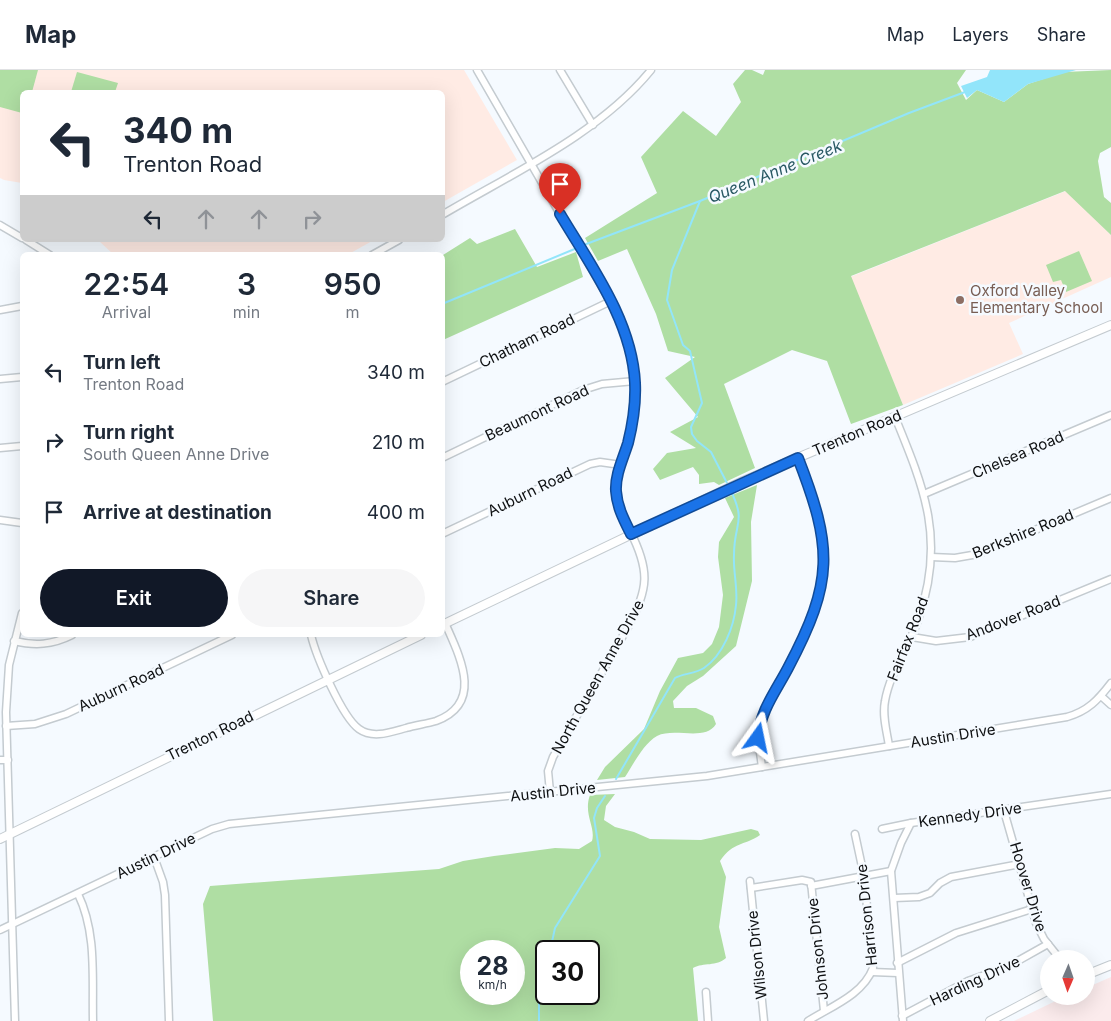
<!DOCTYPE html>
<style>
:root{--surface:#fff;--page:#f6f6f7;--text:#1f2937;--muted:#747a83;--line:#e0e1e3;--accent:#111827}
body{margin:0;font-family:Inter,sans-serif;background:var(--page);color:var(--text);height:100vh;display:flex;flex-direction:column;font-size:19px;white-space:nowrap}
*{box-sizing:border-box;margin:0}
p{font-size:16px;color:var(--muted)}
.icon{flex:none;width:28px;height:28px;fill:none;stroke:currentColor;stroke-width:2;stroke-linecap:round;stroke-linejoin:round}
.map{position:relative;flex:1;overflow:hidden}
.drawer{position:absolute;left:20px;top:182px;width:425px;height:385px;display:flex;flex-direction:column;background:var(--surface);border-radius:8px;box-shadow:0 5px 20px #0002}
.drawer>*{flex:none}
.guide{position:absolute;left:20px;top:20px;width:425px;height:152px;border-radius:8px;box-shadow:0 5px 20px #0002;background:#fff;color:var(--text);overflow:hidden}
.needle{width:32px;rotate:182deg}
.controls{position:absolute;left:1040px;top:880px;display:grid;gap:10px}
.controls a{display:grid;place-items:center;width:55px;height:55px;border-radius:50%;background:var(--surface);box-shadow:0 5px 20px #0002;font-size:25px}
.speed{position:absolute;left:460px;top:870px;display:flex;gap:10px;font-size:25px;font-weight:700;text-align:center}
.speed>*{display:grid;place-content:center;width:65px;height:65px;border-radius:50%;background:var(--surface);box-shadow:0 5px 20px #0002;line-height:1}
.speed small{font-size:12px;font-weight:400}
.speed .limit{border:2px solid #111;border-radius:8px;background:#fff;color:#111}
.pin{position:absolute;display:grid;place-items:center;width:42px;height:42px;color:#fff;margin:-51px -21px;border-radius:50% 50% 50% 0;rotate:-45deg;box-shadow:0 0 5px #0007}
.pin .icon{rotate:45deg}
.me{position:absolute;width:55px;margin:-28px;rotate:12deg;stroke-linejoin:round;filter:drop-shadow(0 0 4px #0008)}
.turn{display:flex;align-items:center;gap:18px;height:105px;padding:0 20px;font-size:22px}
.turn .icon{width:65px;height:65px;stroke-width:2.5}
.turn b{display:block;font-size:35px;line-height:42px}
.lanes{display:flex;align-items:center;height:48px;padding:0 20px;background:#0003;justify-content:center;gap:25px;direction:ltr}
.lanes .off{opacity:.35}
.eta{display:flex;justify-content:space-evenly;align-items:center;height:85px;text-align:center}
.eta b{font-size:30px;font-weight:600;line-height:35px}
.primary-button{display:flex;gap:10px;margin-top:auto;padding:10px 20px}
.primary-button a{flex:1;height:58px;border-radius:30px;background:var(--accent);color:#fff;font-size:20px;font-weight:600;line-height:58px;text-align:center}
.primary-button a+a{background:var(--page);color:var(--text)}
ul{padding:0;list-style:none}
li{display:flex;align-items:center;gap:15px;height:70px;padding:0 20px}
li div{flex:1}
li b{display:block;font-size:19px}
li em{font-style:normal}
header{display:flex;align-items:center;gap:30px;box-sizing:border-box;height:70px;padding:0 25px;background:var(--surface);border-bottom:1px solid var(--line)}
header strong{font-size:24px}
nav{display:flex;gap:28px;margin-inline-start:auto;font-size:18px}
.map>svg:first-child{display:block}
</style>
<header>
<strong>Map</strong>
<nav><a>Map</a><a>Layers</a><a>Share</a></nav>
</header>
<div class="map">
<svg width="1111" height="951" viewBox="0 0 1111 951">
<rect width="100%" height="100%" fill="#f5faff"/>
<path fill="#fbebec" d="M1111,907V951H1014L1066,926H1086V918Z"/>
<g fill="#ffebe4">
<path d="M0,0H464L517,90L443,132L442,22H22V113L4,110L0,108Z"/>
<path d="M1066,121L1111,165V207L1009,253L1023,284L903,335L850,207Z"/>
<path d="M98,170H374L347,185H114Z"/>
</g>
<g fill="#afdea3" fill-rule="evenodd">
<path d="M0,0H38L32,22H22V43L0,37Z"/>
<path d="M745,0H752L763,5L765,0H966L957,13L966,30L977,20L1004,32L1028,14L1064,2L1111,0V77L1100,83L1098,91L1104,127L1111,133V165L1065,121L851,206L903,335L851,354L827,291L792,280L724,314L755,398L719,415L714,412L699,414V405L693,397L660,410L653,399L667,383L696,378L670,362L698,347L665,308L695,287L668,281L656,244L627,179L598,191L585,168L657,123L641,87L683,41L716,66L741,32L733,14Z"/>
<path d="M77,2L118,13L115,22H71Z"/>
<path d="M515,159L537,197L576,182L583,207L443,270V185L470,168L477,174Z"/>
<path d="M1079,181L1092,211L1066,222L1061,210L1053,212L1046,195Z"/>
<path d="M757,415L751,452L752,511L736,576L703,606L687,616L673,631L674,638H696L713,646L716,654C705,672 675,657 657,666C643,674 633,695 625,707L597,710L605,697L644,659L660,621L678,588L703,583L712,574L719,557L723,525L718,487L719,472L734,447L725,428Z"/>
<path d="M615,724L606,736L604,750L615,757L634,762L650,769L701,770L751,759L758,761L760,765C744,776 734,771 720,791L726,807L719,857L726,888C716,897 704,892 693,898L698,951H213L203,834L210,816L439,799L463,791L494,786L555,778L579,779L592,771C596,757 583,744 590,725ZM471,881H514V924H471ZM589,881V924H546V881Z"/>
</g>
<path fill="#92e5fa" d="M990,0H1076L1028,14L1004,32L977,20L967,28L961,16L987,7Z"/>
<g fill="none" stroke-linecap="round" stroke-linejoin="round">
<g stroke="#92e5fa" stroke-width="2">
<path d="M581,176L700,131"/>
<path d="M442,234L577,178"/>
<path d="M728,415L711,382L697,371L692,364L691,357L702,333L690,281L683,275L667,230L672,200L700,131L909,43L965,22"/>
<path d="M616,709L675,608C684,603 695,604 704,598C723,585 734,557 736,535C738,519 733,501 734,485C734,452 747,453 730,419"/>
<path d="M550,881L555,858L600,786L594,748L597,738L605,726"/>
<path d="M539,951V934L546,900"/>
</g>
<defs>
<g id="minor">
<path d="M477,0L620,248C637,289 640,332 627,374C623,389 615,406 616,422C617,436 623,448 630,461C650,500 649,519 628,557L553,687L548,701L550,722"/>
<path d="M560,0L593,55"/>
<path d="M442,145C513,103 599,64 651,0"/>
<path d="M0,155L22,168"/>
<path d="M26,170L50,185"/>
<path d="M372,185L399,170"/>
<path d="M0,240L22,236"/>
<path d="M0,309L22,307"/>
<path d="M442,312L611,231"/>
<path d="M0,378L22,376"/>
<path d="M442,388L583,320L602,314L635,311"/>
<path d="M924,424L1111,345"/>
<path d="M0,450L22,453"/>
<path d="M442,464L590,394L600,392L621,395"/>
<path d="M931,487L955,488L978,484L1111,428"/>
<path d="M311,565C316,586 342,647 359,659C373,669 391,662 406,658C416,655 426,654 436,651C485,633 459,585 445,553"/>
<path d="M912,567L936,571L970,567L1111,509"/>
<path d="M14,571C35,576 52,575 72,565"/>
<path d="M1101,626L1111,635"/>
<path d="M6,656L35,654L66,644L232,565"/>
<path d="M889,676C887,662 882,646 885,631C890,602 909,577 918,550C946,471 925,420 895,347"/>
<path d="M0,690H8"/>
<path d="M762,697L758,668L761,649L812,549C833,487 821,446 798,388"/>
<path d="M1004,741L1036,853L1044,869L1060,889"/>
<path d="M882,759L911,753"/>
<path d="M154,787L163,812L165,825L169,951"/>
<path d="M750,811L764,951"/>
<path d="M811,816L891,801"/>
<path d="M751,818L802,810L811,812L824,941"/>
<path d="M78,824C97,863 92,908 93,951"/>
<path d="M894,828L919,827L930,823L940,813L951,807L1020,794"/>
<path d="M0,860L212,759L229,754L707,706L1067,647C1088,641 1098,630 1111,613"/>
<path d="M897,893L956,863L1032,839"/>
<path d="M872,902L898,903"/>
<path d="M706,922L708,951"/>
<path d="M902,946L968,911L1007,897L1048,874"/>
<path d="M15,951L6,642L9,595L22,543"/>
<path d="M808,951C830,937 863,925 873,898L864,806L855,764"/>
<path d="M903,951L891,801L901,773L911,753L1111,724"/>
</g>
<g id="major">
<path d="M442,555L743,411L1111,255"/>
<path d="M0,769L421,565"/>
<path d="M1086,905L1111,895"/>
<path d="M990,951L1049,920"/>
</g>
</defs>
<use href="#minor" stroke="#c4cbd0" stroke-width="9"/>
<use href="#major" stroke="#c4cbd0" stroke-width="10"/>
<use href="#minor" stroke="#fff" stroke-width="6"/>
<use href="#major" stroke="#fff" stroke-width="8"/>
</g>
<g fill="none" stroke-linecap="round" stroke-linejoin="round">
<defs>
<path id="route" d="M560,144C591,196 632,251 635,313C636,334 633,353 628,373C623,389 615,405 616,421C617,437 624,450 631,464L798,388C833,478 834,511 788,598C776,621 760,641 758,668"/>
</defs>
<use href="#route" stroke="#114b97" stroke-width="12"/>
<use href="#route" stroke="#1a73e8" stroke-width="9"/>
</g>
<circle fill="#8d6e63" stroke="#f5faff" stroke-width="2" cx="960" cy="230" r="5"/>
<g text-anchor="middle" stroke-width="5" stroke-linejoin="round" paint-order="stroke">
<g font-size="15" fill="#785e54" stroke="#f5faff" text-anchor="start">
<text x="970" y="226">Oxford Valley<tspan x="970" dy="17">Elementary School</tspan></text>
</g>
<g font-size="15" fill="#0e1012" stroke="#f5faff">
<text transform="translate(527 271) rotate(-26)" y="5">Chatham Road</text>
<text transform="translate(537 343) rotate(-25)" y="5">Beaumont Road</text>
<text transform="translate(857 363) rotate(-23)" y="5">Trenton Road</text>
<text transform="translate(1018 385) rotate(-23)" y="5">Chelsea Road</text>
<text transform="translate(530 422) rotate(-26)" y="5">Auburn Road</text>
<text transform="translate(1023 464) rotate(-22)" y="5">Berkshire Road</text>
<text transform="translate(1013 548) rotate(-21)" y="5">Andover Road</text>
<text transform="translate(908 569) rotate(-69)" y="5">Fairfax Road</text>
<text transform="translate(598 607) rotate(-61)" y="5">North Queen Anne Drive</text>
<text transform="translate(121 618) rotate(-25)" y="5">Auburn Road</text>
<text transform="translate(210 666) rotate(-26)" y="5">Trenton Road</text>
<text transform="translate(953 666) rotate(-9)" y="5">Austin Drive</text>
<text transform="translate(553 722) rotate(-6)" y="5">Austin Drive</text>
<text transform="translate(970 745) rotate(-8)" y="5">Kennedy Drive</text>
<text transform="translate(156 786) rotate(-26)" y="5">Austin Drive</text>
<text transform="translate(1028 817) rotate(73)" y="5">Hoover Drive</text>
<text transform="translate(867 845) rotate(-96)" y="5">Harrison Drive</text>
<text transform="translate(818 879) rotate(-96)" y="5">Johnson Drive</text>
<text transform="translate(757 885) rotate(-96)" y="5">Wilson Drive</text>
<text transform="translate(975 911) rotate(-25)" y="5">Harding Drive</text>
</g>
<g font-size="16" font-style="italic" fill="#285863" stroke="#f5faff">
<text transform="translate(775 101) rotate(-22)" y="6">Queen Anne Creek</text>
</g>
</g>
</svg>
<div class="controls">
<a><svg class="needle" viewBox="-14 -14 28 28"><path d="M0-13l5 13h-10z" fill="#e53935"/><path d="M0 13l5-13h-10z" fill="#747a83"/></svg></a>
</div>
<div class="speed"><div>28<small>km/h</small></div><div class="limit">30</div></div>
<div class="pin" style="left:560px;top:144px;background:#d93025"><svg class="icon" aria-label="arrive" viewBox="0 0 24 24"><path d="M6 21V4h12l-3 4 3 4H6"/></svg></div>
<svg class="me" style="left:758px;top:668px" viewBox="-20 -20 40 40"><path d="M0-17L14 15 0 8-14 15z" fill="#1a73e8" stroke="#fff" stroke-width="4"/></svg>
<div class="guide">
<div class="turn"><svg class="icon" aria-label="left" viewBox="0 0 24 24"><path d="M17 20v-9H6M10 6l-5 5 5 5"/></svg><div><b>340 m</b>Trenton Road</div></div>
<div class="lanes"><svg class="icon" aria-label="left" viewBox="0 0 24 24"><path d="M17 20v-9H6M10 6l-5 5 5 5"/></svg><svg class="icon off" aria-label="ahead" viewBox="0 0 24 24"><path d="M12 20V5M6 11l6-6 6 6"/></svg><svg class="icon off" aria-label="ahead" viewBox="0 0 24 24"><path d="M12 20V5M6 11l6-6 6 6"/></svg><svg class="icon off" aria-label="right" viewBox="0 0 24 24"><path d="M7 20v-9h11M14 6l5 5-5 5"/></svg></div>
</div>
<section class="drawer">
<div class="eta">
<div><b>22:54</b><p>Arrival</p></div>
<div><b>3</b><p>min</p></div>
<div><b>950</b><p>m</p></div>
</div>
<ul>
<li><svg class="icon" aria-label="left" viewBox="0 0 24 24"><path d="M17 20v-9H6M10 6l-5 5 5 5"/></svg><div><b>Turn left</b><p>Trenton Road</p></div><em>340 m</em></li>
<li><svg class="icon" aria-label="right" viewBox="0 0 24 24"><path d="M7 20v-9h11M14 6l5 5-5 5"/></svg><div><b>Turn right</b><p>South Queen Anne Drive</p></div><em>210 m</em></li>
<li><svg class="icon" aria-label="arrive" viewBox="0 0 24 24"><path d="M6 21V4h12l-3 4 3 4H6"/></svg><div><b>Arrive at destination</b></div><em>400 m</em></li>
</ul>
<div class="primary-button"><a>Exit</a><a>Share</a></div>
</section>
</div>
